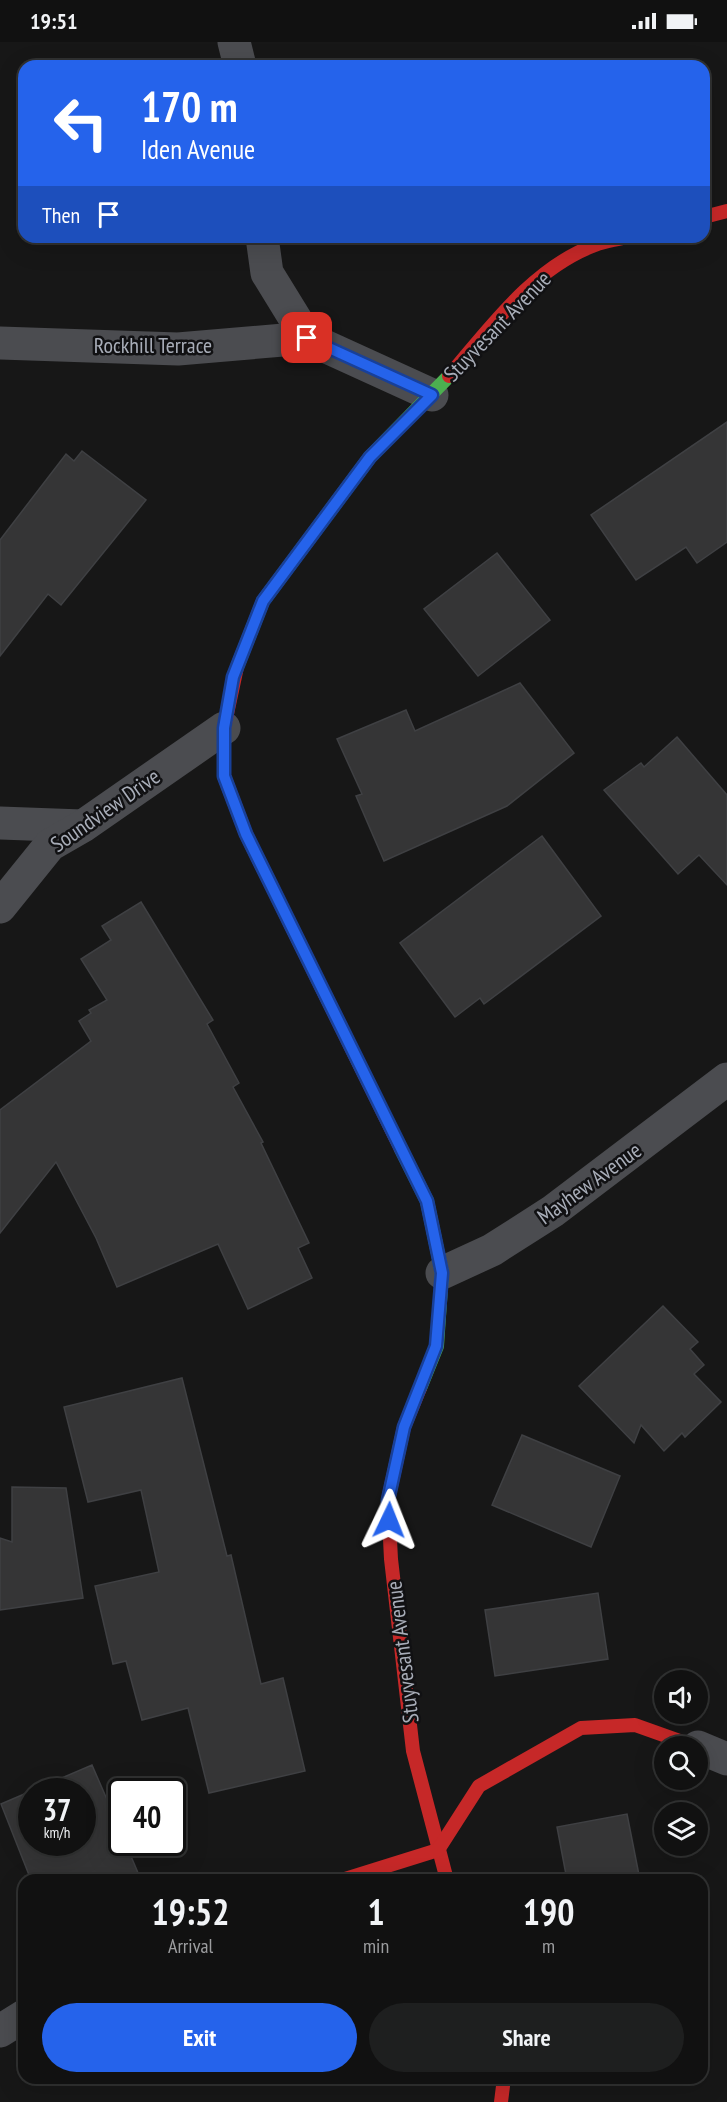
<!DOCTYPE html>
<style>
:root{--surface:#111;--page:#1e1f1f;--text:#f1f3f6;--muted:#9c9d9f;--line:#303131;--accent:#2563eb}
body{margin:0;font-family:"PT Sans Narrow",sans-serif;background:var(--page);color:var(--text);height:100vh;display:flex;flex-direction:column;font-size:22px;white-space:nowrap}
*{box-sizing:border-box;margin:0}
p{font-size:20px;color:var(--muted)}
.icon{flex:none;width:33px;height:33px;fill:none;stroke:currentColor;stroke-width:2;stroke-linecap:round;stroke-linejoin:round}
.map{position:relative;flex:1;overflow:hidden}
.details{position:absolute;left:18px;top:1832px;width:690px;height:210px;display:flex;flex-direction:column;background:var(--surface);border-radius:18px;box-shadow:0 6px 24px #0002,0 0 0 2px var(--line)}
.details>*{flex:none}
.guide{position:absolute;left:18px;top:18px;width:692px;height:183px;border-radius:18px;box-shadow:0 6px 24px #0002,0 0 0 2px var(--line);background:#2563eb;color:#fff;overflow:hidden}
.buttons{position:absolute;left:654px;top:1628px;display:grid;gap:12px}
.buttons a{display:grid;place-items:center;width:54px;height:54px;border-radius:50%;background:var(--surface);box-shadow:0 6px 24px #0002,0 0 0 2px var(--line);font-size:30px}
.speed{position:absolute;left:18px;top:1736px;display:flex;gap:12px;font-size:30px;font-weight:700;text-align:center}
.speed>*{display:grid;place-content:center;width:78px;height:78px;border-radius:50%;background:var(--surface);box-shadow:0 6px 24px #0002,0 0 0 2px var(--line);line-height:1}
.speed small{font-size:15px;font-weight:400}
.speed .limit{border:3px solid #111;border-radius:9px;background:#fff;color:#111}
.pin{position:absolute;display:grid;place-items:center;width:51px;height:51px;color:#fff;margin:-26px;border-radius:12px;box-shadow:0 3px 9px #0006}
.me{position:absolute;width:66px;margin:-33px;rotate:2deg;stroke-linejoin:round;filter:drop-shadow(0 0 4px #0008)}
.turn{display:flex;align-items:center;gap:21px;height:126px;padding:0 24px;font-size:27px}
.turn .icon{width:78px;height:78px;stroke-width:2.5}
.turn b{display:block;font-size:42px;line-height:51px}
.then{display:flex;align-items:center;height:57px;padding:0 24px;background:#0003;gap:12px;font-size:22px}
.eta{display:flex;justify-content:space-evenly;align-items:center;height:102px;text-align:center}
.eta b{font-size:36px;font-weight:800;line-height:42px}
.primary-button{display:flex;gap:12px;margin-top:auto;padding:12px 24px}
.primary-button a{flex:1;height:69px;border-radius:36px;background:var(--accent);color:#fff;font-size:24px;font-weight:800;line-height:69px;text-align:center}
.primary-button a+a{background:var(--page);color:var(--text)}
.status{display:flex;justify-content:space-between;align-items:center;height:42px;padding:0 30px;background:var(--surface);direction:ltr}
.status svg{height:16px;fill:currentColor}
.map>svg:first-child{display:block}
</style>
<div class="status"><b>19:51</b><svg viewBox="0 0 49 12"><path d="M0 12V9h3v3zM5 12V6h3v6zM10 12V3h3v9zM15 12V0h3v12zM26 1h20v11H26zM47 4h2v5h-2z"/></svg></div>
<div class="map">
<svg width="727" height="2060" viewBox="0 0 727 2060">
<rect width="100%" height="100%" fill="#171717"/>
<g fill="#353536" stroke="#3f4043" stroke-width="1.5" fill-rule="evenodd">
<path d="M727,380V500L697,521L686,505L636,538L591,473Z"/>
<path d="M82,409L146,458L61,563L48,552L0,614V498L66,412L74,419Z"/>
<path d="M497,511L550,578L478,634L424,567Z"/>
<path d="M520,641L574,711L507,764L384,819L356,754L362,752L337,697L406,668L415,689Z"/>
<path d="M677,695L727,753V843L699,813L678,832L604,748L641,721L644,725Z"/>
<path d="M542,794L601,874L484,962L480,956L455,975L400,901Z"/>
<path d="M141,860L213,978L207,982L239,1041L233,1045L263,1100L261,1101L309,1201L298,1206L312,1236L248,1267L218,1202L117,1245L96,1196L56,1120L0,1191V1068L91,999L79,979L91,971L89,968L107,958L81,917L111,898L102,884Z"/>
<path d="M663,1264L698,1300L690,1307L704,1323L694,1332L721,1360L685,1395L682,1391L664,1409L641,1383L634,1401L579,1344Z"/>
<path d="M182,1336L227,1514L231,1513L261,1642L283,1636L305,1729L209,1751L188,1666L142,1678L126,1619L113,1622L95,1544L159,1530L141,1448L88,1460L64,1365Z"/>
<path d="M522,1393L620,1434L591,1505L492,1463Z"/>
<path d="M12,1445L66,1446L83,1556L0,1568V1496L12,1500Z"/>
<path d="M598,1551L608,1617L495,1634L485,1568Z"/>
<path d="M92,1723L122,1792V1800H125L141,1838H31L1,1762ZM32,1749H82V1800H32Z"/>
<path d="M627,1772L640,1838H567L557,1785Z"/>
</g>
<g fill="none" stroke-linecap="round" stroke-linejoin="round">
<g stroke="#4b4c50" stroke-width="33">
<path d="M234,0L240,24"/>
<path d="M262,195L267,231L307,296L432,353"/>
<path d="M0,301L178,307L307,296"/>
<path d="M0,781L82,784"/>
<path d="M0,865L50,803L83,784L224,686"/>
<path d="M442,1231L492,1208L553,1169L727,1037"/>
<path d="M698,1705L727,1717"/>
<path d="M0,1989L24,1974"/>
</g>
<g stroke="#4caf50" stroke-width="14">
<path d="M237,625L263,559L370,415L449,334"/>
<path d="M401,1107L427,1159L442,1231L437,1304L420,1346"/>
</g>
<g stroke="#c62828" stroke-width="14">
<path d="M704,175L727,169"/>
<path d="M449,334C490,286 533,226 595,203C605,199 616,198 626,195"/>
<path d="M237,625L224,686V734L246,792L401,1107"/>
<path d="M420,1346L404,1385L388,1458L391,1517L413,1709L447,1838"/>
<path d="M342,1838L438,1808L479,1744L581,1686L635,1683L694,1704"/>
<path d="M501,2060L504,2036"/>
</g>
</g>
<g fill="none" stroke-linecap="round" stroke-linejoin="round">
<defs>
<path id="route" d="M307,296L432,353L370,415L263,559L233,635L224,686V734L246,792L427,1159L442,1231L436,1304L404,1385L388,1458L389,1478"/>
</defs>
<use href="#route" stroke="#184099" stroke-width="15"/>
<use href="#route" stroke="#2563eb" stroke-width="10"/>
</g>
<g text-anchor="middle" stroke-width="5" stroke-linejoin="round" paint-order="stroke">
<g font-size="22" fill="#a8adb8" stroke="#111113">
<text transform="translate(497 284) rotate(-46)" y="8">Stuyvesant Avenue</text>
<text x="153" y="311">Rockhill Terrace</text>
<text transform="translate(105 768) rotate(-35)" y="8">Soundview Drive</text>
<text transform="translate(589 1141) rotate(-36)" y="8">Mayhew Avenue</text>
<text transform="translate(402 1610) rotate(-97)" y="8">Stuyvesant Avenue</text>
</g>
</g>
</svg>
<div class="buttons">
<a><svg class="icon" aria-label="sound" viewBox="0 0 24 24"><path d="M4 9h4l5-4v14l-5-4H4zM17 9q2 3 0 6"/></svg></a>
<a><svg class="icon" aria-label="search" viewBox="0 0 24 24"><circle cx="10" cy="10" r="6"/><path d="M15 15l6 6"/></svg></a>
<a><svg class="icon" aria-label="layers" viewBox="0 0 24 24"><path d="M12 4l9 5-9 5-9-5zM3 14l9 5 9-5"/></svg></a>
</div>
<div class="speed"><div>37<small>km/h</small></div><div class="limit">40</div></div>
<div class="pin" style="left:307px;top:296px;background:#d93025"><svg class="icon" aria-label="arrive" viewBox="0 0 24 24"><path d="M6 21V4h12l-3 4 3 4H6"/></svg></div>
<svg class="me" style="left:389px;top:1478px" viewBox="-20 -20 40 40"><path d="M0-17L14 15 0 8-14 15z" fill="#2563eb" stroke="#fff" stroke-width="4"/></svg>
<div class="guide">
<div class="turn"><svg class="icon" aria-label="left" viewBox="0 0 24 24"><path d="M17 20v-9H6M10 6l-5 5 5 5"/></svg><div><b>170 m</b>Iden Avenue</div></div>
<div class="then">Then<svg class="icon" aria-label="arrive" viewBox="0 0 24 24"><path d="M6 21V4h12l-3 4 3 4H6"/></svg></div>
</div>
<section class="details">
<div class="eta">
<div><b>19:52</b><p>Arrival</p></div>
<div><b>1</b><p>min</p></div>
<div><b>190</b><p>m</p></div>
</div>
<div class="primary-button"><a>Exit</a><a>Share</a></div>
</section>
</div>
